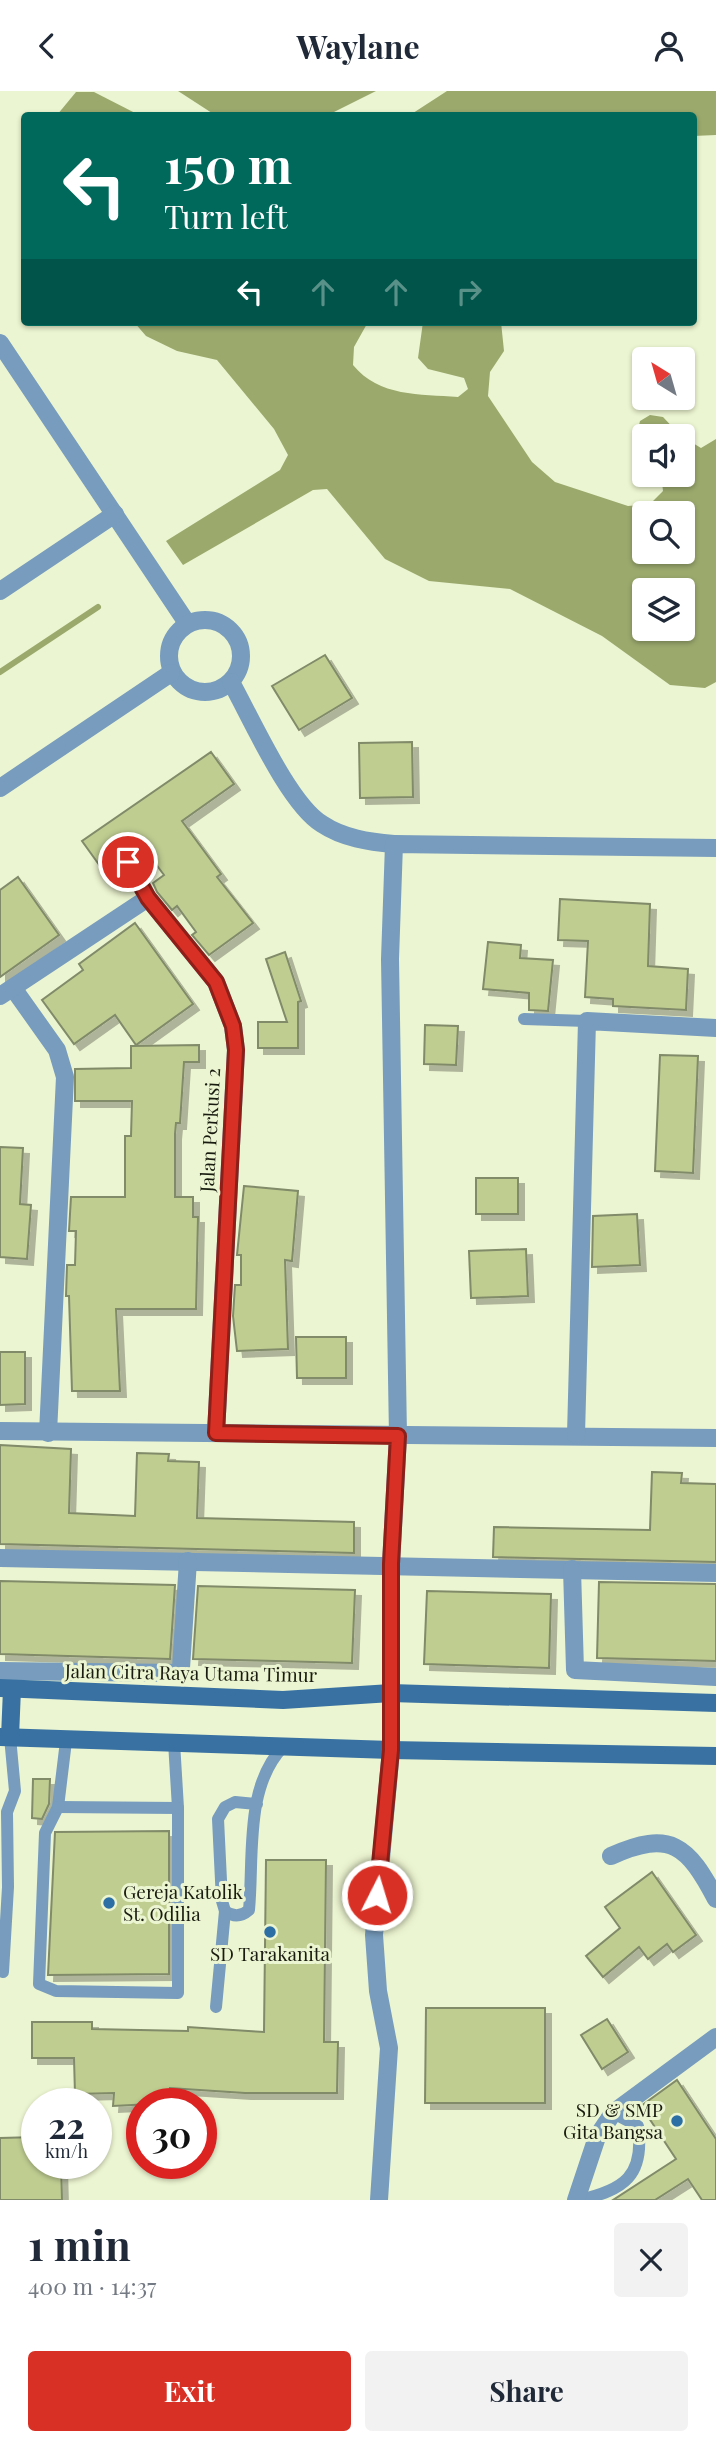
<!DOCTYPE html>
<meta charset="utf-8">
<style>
:root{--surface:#fff;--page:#f2f2f3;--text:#1f2937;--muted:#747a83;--accent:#d93025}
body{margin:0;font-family:"Playfair Display",serif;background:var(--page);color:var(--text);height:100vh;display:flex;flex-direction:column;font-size:26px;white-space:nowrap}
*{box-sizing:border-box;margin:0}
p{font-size:23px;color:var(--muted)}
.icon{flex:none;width:38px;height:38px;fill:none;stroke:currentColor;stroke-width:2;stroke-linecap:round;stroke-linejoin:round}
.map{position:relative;height:2109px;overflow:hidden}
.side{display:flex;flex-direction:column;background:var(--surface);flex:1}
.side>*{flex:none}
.guide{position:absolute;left:21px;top:21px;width:676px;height:214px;border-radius:7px;box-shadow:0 2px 5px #0004;background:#00695c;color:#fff;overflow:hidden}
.needle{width:46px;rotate:323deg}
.fabs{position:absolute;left:632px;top:256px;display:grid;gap:14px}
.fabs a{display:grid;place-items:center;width:63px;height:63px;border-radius:7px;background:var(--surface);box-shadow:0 2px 5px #0004;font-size:35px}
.speed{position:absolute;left:21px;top:1997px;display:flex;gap:14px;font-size:35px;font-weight:700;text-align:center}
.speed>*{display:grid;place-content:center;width:91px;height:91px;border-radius:50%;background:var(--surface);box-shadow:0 2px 5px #0004;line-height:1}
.speed small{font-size:18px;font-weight:400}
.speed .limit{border:10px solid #d22;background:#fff;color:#111}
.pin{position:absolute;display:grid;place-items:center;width:60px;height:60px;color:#fff;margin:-30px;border:4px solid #fff;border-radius:50%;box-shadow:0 2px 7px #0007}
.me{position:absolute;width:77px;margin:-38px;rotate:5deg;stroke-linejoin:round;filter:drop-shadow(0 0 5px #0008)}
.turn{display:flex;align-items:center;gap:24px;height:147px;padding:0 28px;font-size:32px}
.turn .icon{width:91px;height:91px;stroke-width:2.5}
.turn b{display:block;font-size:49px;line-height:60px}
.lanes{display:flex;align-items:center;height:66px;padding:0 28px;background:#0003;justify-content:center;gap:35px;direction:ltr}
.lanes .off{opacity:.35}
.round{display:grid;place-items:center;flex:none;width:74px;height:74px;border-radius:7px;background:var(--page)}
.summary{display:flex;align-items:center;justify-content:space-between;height:119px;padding:0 28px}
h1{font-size:42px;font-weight:700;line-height:52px}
.action{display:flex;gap:14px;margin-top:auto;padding:14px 28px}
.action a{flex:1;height:80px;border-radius:7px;background:var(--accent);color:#fff;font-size:28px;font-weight:700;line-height:80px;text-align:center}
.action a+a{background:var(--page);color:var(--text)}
header{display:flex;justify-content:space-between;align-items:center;height:91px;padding:0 28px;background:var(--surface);font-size:32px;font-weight:700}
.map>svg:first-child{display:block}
</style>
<header><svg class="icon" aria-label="back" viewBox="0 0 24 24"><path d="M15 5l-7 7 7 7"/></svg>Waylane<svg class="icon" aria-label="person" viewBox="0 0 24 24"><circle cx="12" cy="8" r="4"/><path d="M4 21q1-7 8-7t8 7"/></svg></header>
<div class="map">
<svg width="716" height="2109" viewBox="0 0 716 2109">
<defs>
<filter id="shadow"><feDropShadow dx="6" dy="6" stdDeviation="0" flood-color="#0004"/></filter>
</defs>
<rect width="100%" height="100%" fill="#ecf5d1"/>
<g fill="#9ba96d" fill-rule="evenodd">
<path d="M178,0H376L328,24H215Z"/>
<path d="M447,0H716V44L693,45V24H410Z"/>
<path d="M76,1H94L139,24H57Z"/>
<path d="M134,231H368L354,256L353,274C379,306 420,303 458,306L468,298L464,287L428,278L418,267L423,231H501L504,260L490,281L488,305L532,371L555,391L628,415L650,413L663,400L661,383H682L683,346L701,357L716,348V591L705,597L670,594L602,545L510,498L429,490L385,468L327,398L313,399L183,474L166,450L280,379L288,364L274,338L217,269L177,260L146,245ZM644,422H682V460H644ZM644,499H682V537H644Z"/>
<path d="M650,324L663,326L681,345H644V352L637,342L640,330Z"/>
</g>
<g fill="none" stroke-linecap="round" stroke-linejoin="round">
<path stroke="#9ba96d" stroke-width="6" d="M0,581L98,516"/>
</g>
<g fill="#bfcd91" stroke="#818a69" stroke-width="2" filter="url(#shadow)">
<path d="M325,564L352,607L299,639L272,595Z"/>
<path d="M412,651L413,706L360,707L359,652Z"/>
<path d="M211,661L234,693L182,730L221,783L217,786L253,832L209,864L192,844L196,841L177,815L172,819L157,801L153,792L164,784L143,756L134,762L122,761L117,774L105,782L82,750Z"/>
<path d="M18,786L59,844L0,886V799Z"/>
<path d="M560,808L650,813L648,875L688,878L686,919L613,915V908L585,906L588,850L558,849Z"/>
<path d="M135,832L193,913L136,954L115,924L74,953L42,909L83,879L79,873Z"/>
<path d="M488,851L521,854L520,867L553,869L548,920L529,919V902L483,898Z"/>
<path d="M285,861L301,910L298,911V957H258V931H287L266,868Z"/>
<path d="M425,934L458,935L456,974L424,973Z"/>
<path d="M199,954V971H184L180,1032H176L175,1043V1106H193V1126H198L196,1218H116L120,1300H72L69,1205H66L67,1174H75L76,1140H69L71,1106H125V1045H131L132,1010H75V978L131,977V955Z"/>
<path d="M660,964L698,965L693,1082L655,1080Z"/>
<path d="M0,1056L23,1057L20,1113L31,1114L27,1168L0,1166Z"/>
<rect x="476" y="1087" width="42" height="36"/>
<path d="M244,1095L298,1100L292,1170L285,1169L288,1258L237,1260L233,1225L235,1194H241V1164H237Z"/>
<path d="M637,1123L640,1174L592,1176L593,1125Z"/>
<path d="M526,1158L528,1205L471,1207L469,1160Z"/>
<path d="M296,1246H346V1287H297Z"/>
<path d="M0,1261H25V1313L0,1314Z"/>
<path d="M0,1354L71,1358L69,1422L135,1425L137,1362L169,1363L168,1370L199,1371L197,1427L354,1431V1462L0,1453Z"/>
<path d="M652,1381L682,1382L681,1392L716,1393V1471L493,1466L494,1436L650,1439Z"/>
<path d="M0,1490L175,1494L170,1568L0,1563Z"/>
<path d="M599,1491L716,1493V1570L597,1567Z"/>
<path d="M198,1495L355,1499L352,1572L193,1568Z"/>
<path d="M427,1500L551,1503L549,1577L424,1573Z"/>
<path d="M33,1688H50L49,1713L42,1728L32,1727Z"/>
<path d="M169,1740V1883L48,1884L55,1741Z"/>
<path d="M266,1769H326L324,1951H338L337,2002H245L170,1997V2012L113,2015L114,2002L75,2003L74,1967H32V1931H92V1938L188,1940V1936L264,1941Z"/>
<path d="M652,1781L696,1844L673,1861L667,1853L648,1868L639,1856L603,1886L586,1865L620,1837L605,1816Z"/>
<path d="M426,1917H545V2012H425Z"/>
<path d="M607,1928L628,1961L602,1978L581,1944Z"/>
<path d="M677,1989L716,2048V2109H702L688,2088L655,2109H613L676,2068L641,2015Z"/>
<path d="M37,2046V2072H61L62,2109H0V2047Z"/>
</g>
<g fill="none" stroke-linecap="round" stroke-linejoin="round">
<g stroke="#779cbd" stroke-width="12">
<path d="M524,928L587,930"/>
<path d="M66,1650L58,1716L45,1742L39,1893L56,1900L178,1902V1717L174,1651"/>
<path d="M257,1713L235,1711L225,1716L218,1728L222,1810L225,1820C233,1826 241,1826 249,1819C254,1767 244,1695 284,1655"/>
<path d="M58,1716L178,1717"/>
<path d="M3,1881L8,1796L7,1721L15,1700L10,1646"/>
<path d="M216,1916L225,1820"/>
<path d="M579,2109C624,2099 645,2085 638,2035L613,2022"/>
</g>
<g stroke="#779cbd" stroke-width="18">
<path d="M0,252L187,532"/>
<path d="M0,500L115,423"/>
<circle cx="205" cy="565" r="36"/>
<path d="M231,591C251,627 289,713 322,733C343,747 369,751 394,753"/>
<path d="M0,697L171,582"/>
<path d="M128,771L148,807L216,891L233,935L236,959L216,1342"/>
<path d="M13,897L57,959L65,986L48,1342"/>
<path d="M0,905L148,807"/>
<path d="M0,1340L716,1347"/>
<path d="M576,1344L587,930L716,937"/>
<path d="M0,1467L716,1482"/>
<path d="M572,1478L575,1579L716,1586"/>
<path d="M0,1580L176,1582L181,1577L188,1470"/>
<path d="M611,1765C671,1738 688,1755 716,1808"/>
<path d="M379,2109L389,1957L378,1900L374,1844L391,1659V1473L398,1345L390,868L394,753L716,757"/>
<path d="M576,2109L597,2046L613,2022L716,1946"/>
</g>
<g stroke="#3972a2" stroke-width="18">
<path d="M0,1597L283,1609L391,1602L716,1612"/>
<path d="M0,1646L391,1659L716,1665"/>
<path d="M10,1646L12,1598"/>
</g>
</g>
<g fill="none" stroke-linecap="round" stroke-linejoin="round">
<defs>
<path id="route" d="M128,771L148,807L216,891L233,935L236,959L216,1342L398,1345L391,1473V1659L377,1804"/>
</defs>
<use href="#route" stroke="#8d1f18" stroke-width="18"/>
<use href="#route" stroke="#d93025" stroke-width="12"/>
</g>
<g fill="#2c6fa5" stroke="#ecf5d1" stroke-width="2.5">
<circle cx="109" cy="1812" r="7"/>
<circle cx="270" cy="1841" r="7"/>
<circle cx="677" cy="2030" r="7"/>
</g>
<g text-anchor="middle" stroke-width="6" stroke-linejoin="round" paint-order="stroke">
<g font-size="19" fill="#191c10" stroke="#ecf5d1">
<text transform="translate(210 1039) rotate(-87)" y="7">Jalan Perkusi 2</text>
<text transform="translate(191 1582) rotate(1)" y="7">Jalan Citra Raya Utama Timur</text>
</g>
<g font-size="19" fill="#191c10" stroke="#ecf5d1" text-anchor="start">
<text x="123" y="1808">Gereja Katolik<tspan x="123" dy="22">St. Odilia</tspan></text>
<text x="270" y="1870" text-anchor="middle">SD Tarakanita</text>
<text x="663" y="2026" text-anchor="end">SD &amp; SMP<tspan x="663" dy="22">Gita Bangsa</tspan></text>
</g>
</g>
</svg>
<div class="fabs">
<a><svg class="needle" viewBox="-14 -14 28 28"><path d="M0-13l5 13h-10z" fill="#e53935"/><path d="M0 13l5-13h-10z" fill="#747a83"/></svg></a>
<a><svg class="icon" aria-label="sound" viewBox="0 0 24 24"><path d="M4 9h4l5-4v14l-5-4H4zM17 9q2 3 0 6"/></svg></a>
<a><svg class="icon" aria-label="search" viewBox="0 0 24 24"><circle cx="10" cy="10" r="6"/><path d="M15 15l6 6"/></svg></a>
<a><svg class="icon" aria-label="layers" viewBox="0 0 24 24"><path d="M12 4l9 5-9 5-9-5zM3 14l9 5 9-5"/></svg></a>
</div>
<div class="speed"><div>22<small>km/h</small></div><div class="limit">30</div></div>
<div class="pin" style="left:128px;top:771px;background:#d93025"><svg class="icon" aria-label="arrive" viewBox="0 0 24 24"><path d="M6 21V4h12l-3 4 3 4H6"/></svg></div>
<svg class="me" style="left:377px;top:1804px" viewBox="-20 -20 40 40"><circle r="17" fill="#d93025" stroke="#fff" stroke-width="3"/><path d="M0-11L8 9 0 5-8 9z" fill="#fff"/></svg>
<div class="guide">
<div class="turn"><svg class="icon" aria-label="left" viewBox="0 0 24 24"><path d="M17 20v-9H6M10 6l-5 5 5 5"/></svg><div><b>150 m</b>Turn left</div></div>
<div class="lanes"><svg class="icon" aria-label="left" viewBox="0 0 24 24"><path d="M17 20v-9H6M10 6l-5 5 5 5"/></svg><svg class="icon off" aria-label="ahead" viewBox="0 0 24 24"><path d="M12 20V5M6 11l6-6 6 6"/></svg><svg class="icon off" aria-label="ahead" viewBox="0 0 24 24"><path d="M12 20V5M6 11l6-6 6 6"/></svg><svg class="icon off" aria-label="right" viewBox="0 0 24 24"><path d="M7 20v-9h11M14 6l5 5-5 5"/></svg></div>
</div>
</div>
<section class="side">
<div class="summary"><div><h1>1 min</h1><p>400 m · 14:37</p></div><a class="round"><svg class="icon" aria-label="close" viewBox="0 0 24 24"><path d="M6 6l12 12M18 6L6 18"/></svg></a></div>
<div class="action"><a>Exit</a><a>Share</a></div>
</section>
